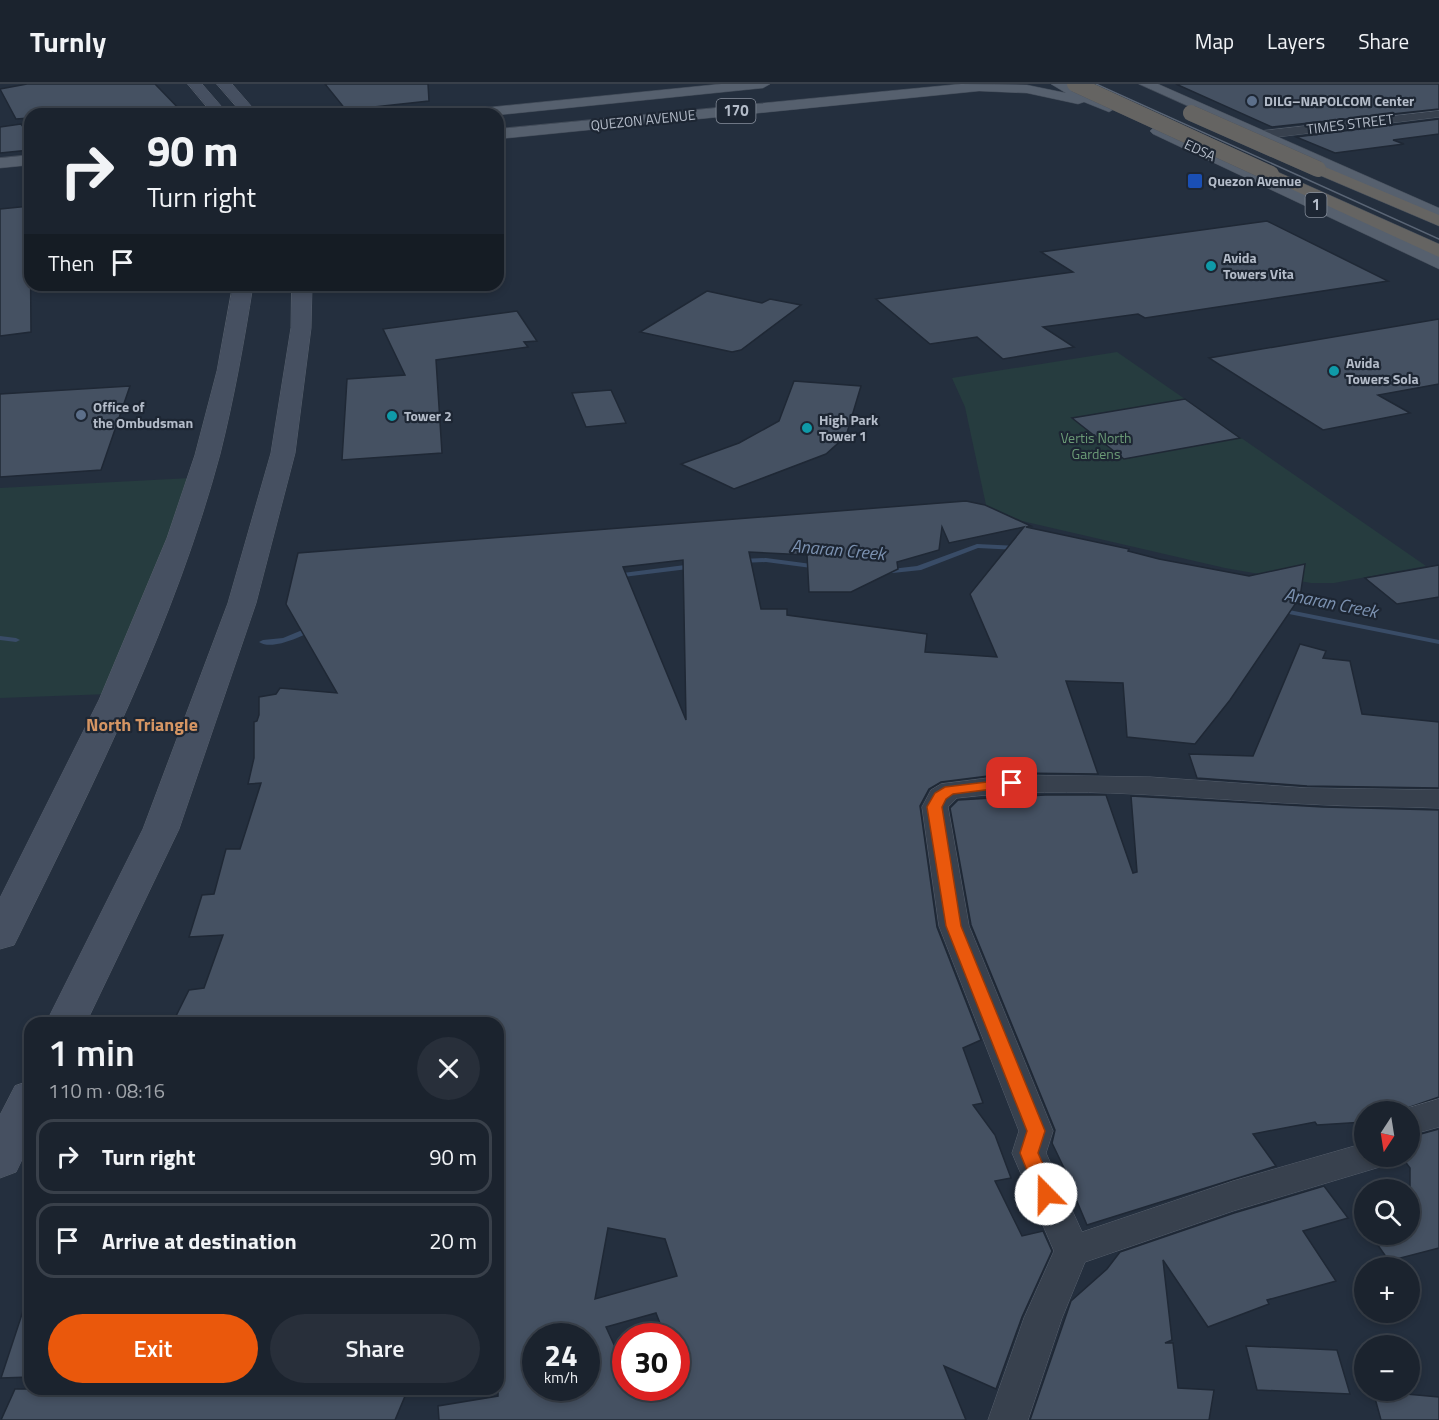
<!DOCTYPE html>
<meta charset="utf-8">
<style>
:root{--surface:#1b232e;--page:#282f3a;--text:#f1f3f6;--muted:#a0a4aa;--line:#39404a;--accent:#ea580c}
body{margin:0;font-family:"Titillium Web",sans-serif;background:var(--page);color:var(--text);height:100vh;display:flex;flex-direction:column;font-size:22px;white-space:nowrap}
*{box-sizing:border-box;margin:0}
p{font-size:20px;color:var(--muted)}
.icon{flex:none;width:33px;height:33px;fill:none;stroke:currentColor;stroke-width:2;stroke-linecap:round;stroke-linejoin:round}
.map{position:relative;flex:1;overflow:hidden}
.sheet{position:absolute;left:24px;top:933px;width:480px;height:378px;display:flex;flex-direction:column;background:var(--surface);border-radius:18px;box-shadow:0 3px 9px #0003,0 0 0 2px var(--line)}
.sheet>*{flex:none}
.guide{position:absolute;left:24px;top:24px;width:480px;height:183px;border-radius:18px;box-shadow:0 3px 9px #0003,0 0 0 2px var(--line);background:#1b232e;color:var(--text);overflow:hidden}
.needle{width:39px;rotate:192deg}
.tools{position:absolute;left:1354px;top:1017px;display:grid;gap:12px}
.tools a{display:grid;place-items:center;width:66px;height:66px;border-radius:50%;background:var(--surface);box-shadow:0 3px 9px #0003,0 0 0 2px var(--line);font-size:30px}
.speed{position:absolute;left:522px;top:1239px;display:flex;gap:12px;font-size:30px;font-weight:700;text-align:center}
.speed>*{display:grid;place-content:center;width:78px;height:78px;border-radius:50%;background:var(--surface);box-shadow:0 3px 9px #0003,0 0 0 2px var(--line);line-height:1}
.speed small{font-size:15px;font-weight:400}
.speed .limit{border:9px solid #d22;background:#fff;color:#111}
.pin{position:absolute;display:grid;place-items:center;width:51px;height:51px;color:#fff;margin:-26px;border-radius:12px;box-shadow:0 3px 9px #0006}
.me{position:absolute;width:66px;margin:-33px;rotate:338deg;stroke-linejoin:round;filter:drop-shadow(0 0 4px #0008)}
.turn{display:flex;align-items:center;gap:21px;height:126px;padding:0 24px;font-size:27px}
.turn .icon{width:78px;height:78px;stroke-width:2.5}
.turn b{display:block;font-size:42px;line-height:51px}
.then{display:flex;align-items:center;height:57px;padding:0 24px;background:#0003;gap:12px;font-size:22px}
.round{display:grid;place-items:center;flex:none;width:63px;height:63px;border-radius:32px;background:var(--page)}
.summary{display:flex;align-items:center;justify-content:space-between;height:102px;padding:0 24px}
h1{font-size:36px;font-weight:600;line-height:45px}
.cta{display:flex;gap:12px;margin-top:auto;padding:12px 24px}
.cta a{flex:1;height:69px;border-radius:36px;background:var(--accent);color:#fff;font-size:24px;font-weight:600;line-height:69px;text-align:center}
.cta a+a{background:var(--page);color:var(--text)}
ul{padding:0;list-style:none}
li{display:flex;align-items:center;gap:18px;height:75px;margin:0 12px 9px;padding:0 12px;border:3px solid var(--line);border-radius:18px}
li div{flex:1}
li b{display:block;font-size:22px}
li em{font-style:normal}
header{display:flex;align-items:center;gap:36px;box-sizing:border-box;height:84px;padding:0 30px;background:var(--surface);border-bottom:2px solid var(--line)}
header strong{font-size:28px}
nav{display:flex;gap:33px;margin-inline-start:auto;font-size:21px}
.map>svg:first-child{display:block}
</style>
<header>
<strong>Turnly</strong>
<nav><a>Map</a><a>Layers</a><a>Share</a></nav>
</header>
<div class="map">
<svg width="1439" height="1336" viewBox="0 0 1439 1336">
<rect width="100%" height="100%" fill="#242f3e"/>
<g fill="#263c3f">
<path d="M1117,268L1426,482L1334,499H1311L1225,484L1022,437L986,421L965,323L952,294Z"/>
<path d="M191,394L109,610L0,614V404Z"/>
</g>
<g fill="none" stroke-linecap="round" stroke-linejoin="round">
<g fill="#394c67" fill-rule="evenodd">
<path d="M977,460L1018,462L1022,464L1018,466L978,464L921,486L883,490L879,488L883,486L917,482Z"/>
<path d="M766,474L819,481L823,483L819,485L766,478L740,479L736,477L740,475Z"/>
<path d="M693,480H696V484L615,494L611,492L615,490Z"/>
<path d="M1276,524H1279L1439,556V560L1279,528H1276L1275,526Z"/>
<path d="M312,542H315L316,544L315,546C301,552 273,567 259,558L263,556L283,554Z"/>
<path d="M0,552L16,554L20,556L16,558L0,556Z"/>
</g>
</g>
<g fill="#455162" stroke="#1f2835" stroke-width="1.5" fill-rule="evenodd">
<path d="M27,0H155L184,30H30V34L16,35L0,5Z"/>
<path d="M325,0H428L429,17L346,26Z"/>
<path d="M1176,0H1439V25L1272,43Z"/>
<path d="M1439,35V50L1393,56L1404,60L1335,69L1296,53Z"/>
<path d="M21,40L30,52V66L0,69V43Z"/>
<path d="M30,122L31,248L0,252V125Z"/>
<path d="M1267,137L1388,197L1145,234L1138,230L1043,243L1074,263L1003,275L977,253L930,260L876,215L1073,188L1041,168Z"/>
<path d="M707,207L762,219L770,215L801,221L741,266L732,268L640,248Z"/>
<path d="M517,227L537,257L524,258L528,263L436,276L442,369L342,376L347,295L405,291L383,245Z"/>
<path d="M1439,235V300L1378,311L1410,329L1323,346L1209,274Z"/>
<path d="M794,297L861,302L846,352L826,370L734,405L681,380L739,359L779,337Z"/>
<path d="M130,302L101,386L0,393V310Z"/>
<path d="M611,306L626,339L586,343L572,309Z"/>
<path d="M1185,315L1240,354L1124,375L1072,334Z"/>
<path d="M966,417L985,421L1031,442L1026,443L1129,465L1128,467L1159,475L1249,492L1305,480L1300,513L1230,616L1195,660L1127,653L1123,599L1066,597L1098,690L1012,689L941,698L929,705L920,722L937,843L981,956L963,964L983,1019L973,1021L995,1051L1011,1094L995,1097L1022,1152L1043,1147L1052,1167L1022,1233L996,1305L944,1282L966,1336H439L438,1322L498,1312V939H220L174,936L189,906L204,904L223,851L189,853L202,811L214,810L226,765H240L261,699L248,700L254,674V638L257,637L259,631V613L276,610L280,604L337,609L286,520L298,469ZM942,443L949,459L1024,443L970,510L997,573L925,568L927,550L787,531V525H761L749,468L807,471L809,508H851L898,485L897,478L939,466ZM683,476L686,636L623,483ZM608,1144L665,1155L677,1192L595,1215ZM656,1229L665,1252H676V1304H626V1287L606,1243ZM536,1252H586V1304H536Z"/>
<path d="M1439,481V513L1397,520L1365,494Z"/>
<path d="M1300,560L1326,567L1323,574L1350,577L1362,630L1439,638V704L1307,702L1197,694L1189,670L1253,672Z"/>
<path d="M1045,711H1106L1133,789L1137,788L1131,712L1323,723L1439,726V1013L1396,1028H1365V1038L1317,1041L1315,1038L1253,1050L1276,1082L1087,1141L1073,1108L1075,1107L1052,1059L1055,1046L971,841L950,724L958,716Z"/>
<path d="M1439,1045V1164L1389,1177L1370,1150H1410V1084L1401,1072H1410V1053Z"/>
<path d="M1324,1102L1348,1134L1303,1147L1336,1197L1267,1216L1269,1220L1208,1243L1163,1176L1172,1256L1165,1259H1173L1178,1304L1214,1306L1209,1336H1030L1071,1217L1107,1185L1120,1168L1234,1129Z"/>
<path d="M25,1221H30V1293L1,1294Z"/>
<path d="M1246,1262L1337,1266L1350,1310L1257,1306Z"/>
<path d="M15,1305H155L187,1308L189,1305H293L330,1312L332,1305H408L395,1336H1Z"/>
<path d="M1373,1307L1439,1313V1336H1381Z"/>
</g>
<g fill="none" stroke-linecap="round" stroke-linejoin="round">
<defs>
<g id="minor">
<path d="M1439,27V33L1261,55L1255,51L1261,47Z"/>
<path d="M1012,691L1150,693L1307,704L1439,706V724C1395,722 1351,723 1307,720C1190,715 1074,700 957,714L948,723L969,842L1053,1047L1046,1069L1082,1148L1233,1097L1365,1059V1072H1388L1383,1082L1233,1127L1085,1178L1062,1234L1028,1336H988L1024,1234L1054,1167L1012,1069L1019,1047L939,842L922,723L931,706L941,700Z"/>
<path d="M1439,1015V1043L1410,1051V1028L1398,1027Z"/>
</g>
<g id="secondary">
<path d="M188,0H202L228,30H213Z"/>
<path d="M217,0H232L258,30H243Z"/>
<path d="M233,201H253C244,258 234,314 220,370C175,538 95,696 19,851L14,861L0,865V814L99,616L167,454L195,371L217,287Z"/>
<path d="M292,201H312L311,244L295,369L256,519L179,745L86,939H46L143,745L228,519L271,369L291,244Z"/>
<path d="M30,997V1059L16,1088L0,1094V1031L15,1002Z"/>
</g>
<g id="primary">
<path d="M721,0H770L763,4L498,31L456,30L463,26Z"/>
<path d="M961,0L1027,1L1066,9L1051,0H1069L1116,24L1109,28L1084,18L1078,20L1027,9L979,7L498,55V45Z"/>
<path d="M1139,0H1158L1439,124V135Z"/>
<path d="M1158,42L1439,172V185L1153,50L1150,47L1153,44Z"/>
<path d="M30,71V81L0,84V74Z"/>
</g>
<g id="trunk">
<path d="M1318,80L1439,131V142L1312,88L1310,85Z"/>
<path d="M1271,85L1439,160V173L1265,93L1263,90Z"/>
</g>
</defs>
<use href="#minor" stroke="#565f6c" stroke-width="1"/>
<use href="#secondary" stroke="#565f6c" stroke-width="1"/>
<use href="#primary" stroke="#414a57" stroke-width="1"/>
<use href="#trunk" stroke="#434c59" stroke-width="1"/>
<use href="#minor" fill="#38414e" fill-rule="evenodd"/>
<use href="#secondary" fill="#465061" fill-rule="evenodd"/>
<use href="#primary" fill="#56606e" fill-rule="evenodd"/>
<use href="#trunk" fill="#656462" fill-rule="evenodd"/>
<path stroke="#5a6575" stroke-width="1.5" d="M1096,0L1439,155"/>
<defs>
<g id="trunk-bridge">
<path d="M1075,0L1271,90"/>
<path d="M1191,29L1318,85"/>
</g>
</defs>
<use href="#trunk-bridge" stroke="#434c59" stroke-width="16" stroke-linecap="butt"/>
<use href="#trunk-bridge" stroke="#656462" stroke-width="16"/>
</g>
<path fill="#ea580c" stroke="#983908" stroke-width="1.5" d="M1012,695L1017,696V702L953,710L946,715L942,723L961,842L1045,1047L1038,1069L1056,1110L1053,1116L1046,1118L1039,1116L1020,1069L1027,1047L946,842L927,723L935,709L945,703Z"/>
<g fill="#5c6f8a" stroke="#1d2633" stroke-width="2">
<circle cx="1252" cy="17" r="6"/>
<circle cx="81" cy="331" r="6"/>
</g>
<rect fill="#1a4fb4" stroke="#1d2633" stroke-width="2" x="1187" y="89" width="16" height="16" rx="3"/>
<g fill="#0f9aa8" stroke="#1d2633" stroke-width="2">
<circle cx="1211" cy="182" r="6"/>
<circle cx="1334" cy="287" r="6"/>
<circle cx="392" cy="332" r="6"/>
<circle cx="807" cy="344" r="6"/>
</g>
<g text-anchor="middle" stroke-width="4.5" stroke-linejoin="round" paint-order="stroke">
<g font-size="14" font-weight="bold" fill="#b4bcc9" stroke="#1d2633" text-anchor="start">
<text x="1264" y="22">DILG–NAPOLCOM Center</text>
<text x="1208" y="102">Quezon Avenue</text>
<text x="1223" y="179">Avida<tspan x="1223" dy="16">Towers Vita</tspan></text>
<text x="1346" y="284">Avida<tspan x="1346" dy="16">Towers Sola</tspan></text>
<text x="93" y="328">Office of<tspan x="93" dy="16">the Ombudsman</tspan></text>
<text x="404" y="337">Tower 2</text>
<text x="819" y="341">High Park<tspan x="819" dy="16">Tower 1</tspan></text>
</g>
<g font-size="14" fill="#b4bcc9" stroke="#1d2633">
<text transform="translate(643 36) rotate(-6)" y="5">QUEZON AVENUE</text>
<text transform="translate(1350 40) rotate(-7)" y="5">TIMES STREET</text>
<text transform="translate(1200 66) rotate(25)" y="5">EDSA</text>
</g>
<g font-size="14" fill="#6b9a76" stroke="#1d2633">
<text x="1096" y="359">Vertis North<tspan x="1096" dy="16">Gardens</tspan></text>
</g>
<g fill="#1d2633" stroke="#878f9c" stroke-width="1.5">
<rect x="716.5" y="15" width="39" height="24" rx="4.5"/>
<rect x="1305.5" y="109" width="21" height="24" rx="4.5"/>
</g>
<g font-size="15" font-weight="bold" fill="#b4bcc9">
<text x="736" y="32">170</text>
<text x="1316" y="126">1</text>
</g>
<g font-size="18" font-style="italic" fill="#7c92b1" stroke="#1d2633">
<text transform="translate(838 466) rotate(5)" y="6">Anaran Creek</text>
<text transform="translate(1331 519) rotate(11)" y="6">Anaran Creek</text>
</g>
<g font-size="18" font-weight="bold" fill="#d59563" stroke="#1d2633">
<text x="142" y="647">North Triangle</text>
</g>
</g>
</svg>
<div class="tools">
<a><svg class="needle" viewBox="-14 -14 28 28"><path d="M0-13l5 13h-10z" fill="#e53935"/><path d="M0 13l5-13h-10z" fill="#a0a4aa"/></svg></a>
<a><svg class="icon" aria-label="search" viewBox="0 0 24 24"><circle cx="10" cy="10" r="6"/><path d="M15 15l6 6"/></svg></a>
<a>+</a>
<a>−</a>
</div>
<div class="speed"><div>24<small>km/h</small></div><div class="limit">30</div></div>
<div class="pin" style="left:1012px;top:699px;background:#d93025"><svg class="icon" aria-label="arrive" viewBox="0 0 24 24"><path d="M6 21V4h12l-3 4 3 4H6"/></svg></div>
<svg class="me" style="left:1046px;top:1110px" viewBox="-20 -20 40 40"><circle r="19" fill="#fff"/><path d="M0-13L10 11 0 6-10 11z" fill="#ea580c"/></svg>
<div class="guide">
<div class="turn"><svg class="icon" aria-label="right" viewBox="0 0 24 24"><path d="M7 20v-9h11M14 6l5 5-5 5"/></svg><div><b>90 m</b>Turn right</div></div>
<div class="then">Then<svg class="icon" aria-label="arrive" viewBox="0 0 24 24"><path d="M6 21V4h12l-3 4 3 4H6"/></svg></div>
</div>
<section class="sheet">
<div class="summary"><div><h1>1 min</h1><p>110 m · 08:16</p></div><a class="round"><svg class="icon" aria-label="close" viewBox="0 0 24 24"><path d="M6 6l12 12M18 6L6 18"/></svg></a></div>
<ul>
<li><svg class="icon" aria-label="right" viewBox="0 0 24 24"><path d="M7 20v-9h11M14 6l5 5-5 5"/></svg><div><b>Turn right</b></div><em>90 m</em></li>
<li><svg class="icon" aria-label="arrive" viewBox="0 0 24 24"><path d="M6 21V4h12l-3 4 3 4H6"/></svg><div><b>Arrive at destination</b></div><em>20 m</em></li>
</ul>
<div class="cta"><a>Exit</a><a>Share</a></div>
</section>
</div>
